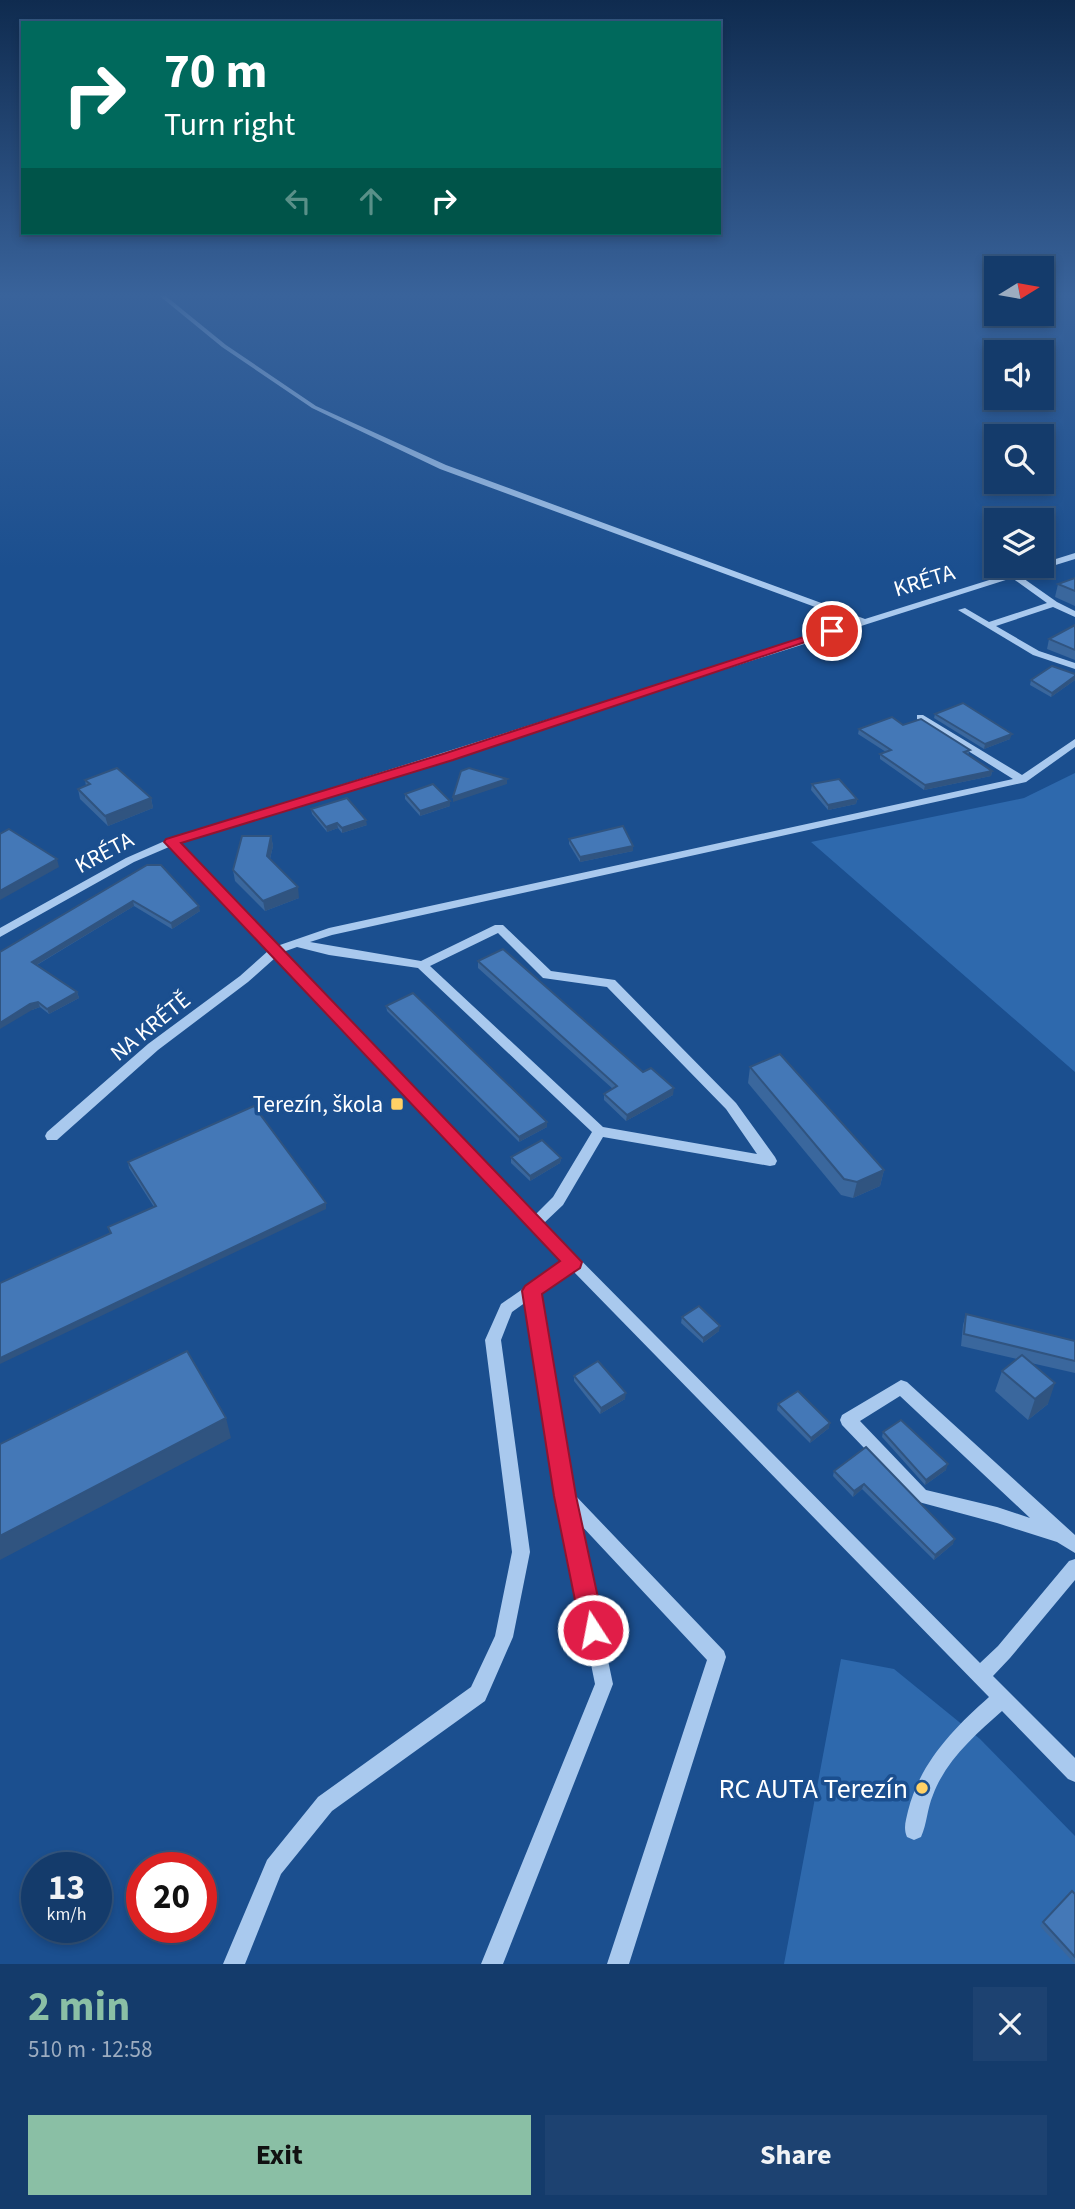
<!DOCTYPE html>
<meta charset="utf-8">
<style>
:root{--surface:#143b6b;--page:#1d4271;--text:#f1f3f6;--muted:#9dadc1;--line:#33557e;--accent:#8abfa5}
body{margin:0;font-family:"Source Sans 3",sans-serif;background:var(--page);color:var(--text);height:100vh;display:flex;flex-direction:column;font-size:26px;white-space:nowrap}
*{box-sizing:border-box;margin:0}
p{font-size:23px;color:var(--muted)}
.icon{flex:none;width:38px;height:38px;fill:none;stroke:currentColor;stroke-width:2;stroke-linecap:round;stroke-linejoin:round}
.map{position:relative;height:1964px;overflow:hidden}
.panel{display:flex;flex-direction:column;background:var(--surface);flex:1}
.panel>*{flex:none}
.hud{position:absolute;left:21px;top:21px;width:700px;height:214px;border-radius:0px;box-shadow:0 4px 10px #0003,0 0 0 2px var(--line);background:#00695c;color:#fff;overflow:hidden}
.needle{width:46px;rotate:79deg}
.fabs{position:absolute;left:984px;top:256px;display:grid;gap:14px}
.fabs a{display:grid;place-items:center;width:70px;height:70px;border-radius:0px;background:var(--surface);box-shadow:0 4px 10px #0003,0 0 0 2px var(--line);font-size:35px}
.speed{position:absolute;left:21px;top:1852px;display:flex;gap:14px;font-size:35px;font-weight:700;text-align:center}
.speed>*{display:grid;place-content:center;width:91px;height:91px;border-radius:50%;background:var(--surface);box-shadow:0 4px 10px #0003,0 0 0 2px var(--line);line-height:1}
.speed small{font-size:18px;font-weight:400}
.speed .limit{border:10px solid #d22;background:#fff;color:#111}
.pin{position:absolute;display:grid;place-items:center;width:60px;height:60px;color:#fff;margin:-30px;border:4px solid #fff;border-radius:50%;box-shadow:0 2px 7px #0007}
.me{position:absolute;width:77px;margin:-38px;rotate:349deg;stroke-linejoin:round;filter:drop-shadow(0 0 5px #0008)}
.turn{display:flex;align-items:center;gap:24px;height:147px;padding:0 28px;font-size:32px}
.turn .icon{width:91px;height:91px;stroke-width:2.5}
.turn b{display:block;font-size:49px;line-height:60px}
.lanes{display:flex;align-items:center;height:66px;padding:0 28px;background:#0003;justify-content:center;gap:35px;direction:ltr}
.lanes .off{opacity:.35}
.round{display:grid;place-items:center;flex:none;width:74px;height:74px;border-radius:0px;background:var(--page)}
.summary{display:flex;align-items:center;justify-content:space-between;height:119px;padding:0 28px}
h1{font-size:42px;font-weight:700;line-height:52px;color:var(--accent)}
.button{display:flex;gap:14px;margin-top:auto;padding:14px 28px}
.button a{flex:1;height:80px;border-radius:0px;background:var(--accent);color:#111;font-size:28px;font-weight:700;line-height:80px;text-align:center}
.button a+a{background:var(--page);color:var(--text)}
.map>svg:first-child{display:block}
</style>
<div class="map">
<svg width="1075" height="1964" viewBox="0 0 1075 1964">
<rect width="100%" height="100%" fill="#1b4f8f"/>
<g fill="#2e69ad">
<path d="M1075,773V1072L811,842L1024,798Z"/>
<path d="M841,1659L894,1669L980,1739L1075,1836V1964H784Z"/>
</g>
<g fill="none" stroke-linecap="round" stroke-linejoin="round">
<g fill="#a9c9ee" fill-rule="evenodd">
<path d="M156,293H162L226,345L316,406L446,465L865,619L1075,553V559L1020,576L1057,602L1075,611V617L1053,607L996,626L1039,651L1075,663V669L1033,655L958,610L965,608L989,622L1047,603L1012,578L178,843L277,946L329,928L1013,779L917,719V715H923L1022,775L1075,739V747L1026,782L332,935L310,942L421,961L495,925H503L551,971L615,980L736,1103L775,1157L777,1161L775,1165L770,1166L603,1137L563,1205L544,1223L980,1663L998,1646L1069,1561L1075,1559V1580L1010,1658L993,1676L1075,1758V1782L1068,1779L1002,1711C975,1735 946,1760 933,1795C927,1809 927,1824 921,1837L914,1840L907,1837C903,1828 906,1820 908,1811C920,1763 953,1729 989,1697L572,1270L540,1293L573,1493L724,1651L726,1657L629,1964H607L707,1660L579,1523L613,1684L503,1964H481L595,1684L557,1496L526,1302L512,1312L501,1340L530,1552L513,1637L485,1701L332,1811L281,1874L245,1964H223L267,1860L318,1797L471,1687L495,1636L512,1552L485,1340L501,1304L563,1261L275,958L248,982L158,1050L57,1140H47L45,1136L47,1132L148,1044L240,976L268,951L169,847L134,862L0,937V928L126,858L167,840L856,622L440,469L312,408L222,347ZM498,933L543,978L607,987L726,1109L757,1154L603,1127L430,966ZM297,947L329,955L418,968L592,1132L553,1197L536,1214L283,952Z"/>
<path d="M901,1380L907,1382L1075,1535V1553L1057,1542L997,1523L915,1501L842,1425L840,1420L842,1415ZM900,1396L1030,1518L997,1507L926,1490L860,1421Z"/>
</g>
</g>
<g fill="#3a679d">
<path d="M1075,578V606L1055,597L1058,584Z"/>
<path d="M1075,625V660L1047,649L1049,639Z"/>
<path d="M1075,674V680L1051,697L1030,685L1031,680Z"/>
<path d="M935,714L1010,739L984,749L934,718Z"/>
<path d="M903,725L970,750L968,755L992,771L991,776L924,790L880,759V754L886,752L858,734L859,729Z"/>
<path d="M85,780L151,798L153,808L108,826L80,799L78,789L86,786Z"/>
<path d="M812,784L857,799L856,804L828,810L811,790Z"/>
<path d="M405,794L450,806L420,816L405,799Z"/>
<path d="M311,809L367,825L342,833L338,828L327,832L312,814Z"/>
<path d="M271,836L273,846L270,859L299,898L265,911L235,881L233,870Z"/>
<path d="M569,839L633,846V851L580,862L569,844Z"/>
<path d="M161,865L200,911L172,929L134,906L37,965L77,992L79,998L49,1014L40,1007L32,1010L0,952Z"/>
<path d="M478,961L643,1072L673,1095L626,1121L604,1100V1094L613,1089L478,968Z"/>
<path d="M386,1006L547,1122V1127L519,1142L387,1011Z"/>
<path d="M750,1067L884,1170L880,1186L853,1198L841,1195L748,1083Z"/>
<path d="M511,1157L561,1158L560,1163L530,1181L511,1163Z"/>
<path d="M128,1162L326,1203V1209L110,1233L108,1227L154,1207L129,1168Z"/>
<path d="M966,1314L1075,1341V1373L1031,1363L1048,1404L1028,1420L995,1391L1002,1371L1017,1359L961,1346L963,1325Z"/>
<path d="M682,1317L719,1331L703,1343L681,1323Z"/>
<path d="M574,1376L625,1399L600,1414L574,1381Z"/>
<path d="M778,1404L829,1428L810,1443L777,1410Z"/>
<path d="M883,1432L946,1470L925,1485L882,1437Z"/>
<path d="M866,1447L953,1544L934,1560L862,1489L853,1497L833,1476L834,1471Z"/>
<path d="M1075,1894V1964L1040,1926L1043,1922Z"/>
</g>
<g fill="#305480">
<path d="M1075,676V680L1051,697L1052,693Z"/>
<path d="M1012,734L1010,739L984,749L985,744Z"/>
<path d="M992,771L991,776L924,790L925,785Z"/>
<path d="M507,779V784L453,802V797Z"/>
<path d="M151,798L153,808L108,826L105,816Z"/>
<path d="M857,799L856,804L828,810V805Z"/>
<path d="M450,801V806L420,816V811Z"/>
<path d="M366,820L367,825L342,833V828Z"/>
<path d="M337,823L338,828L327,832L326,827Z"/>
<path d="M271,836L273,846L268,867L267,856Z"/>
<path d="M633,846V851L580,862V857Z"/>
<path d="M57,859L59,867L0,900V891Z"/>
<path d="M298,887L299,898L265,911L263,901Z"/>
<path d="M133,901L134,906L33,967L32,962Z"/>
<path d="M199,906L200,911L172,929L171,923Z"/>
<path d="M77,992L79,998L49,1014L47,1009Z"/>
<path d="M38,1002L40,1007L32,1010L0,1029V1023L30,1004Z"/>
<path d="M674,1088L673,1095L626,1121L627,1115Z"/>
<path d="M547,1122V1127L519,1142V1137Z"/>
<path d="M561,1158L560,1163L530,1181V1176Z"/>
<path d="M884,1170L880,1186L853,1198L857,1182Z"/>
<path d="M326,1203V1209L0,1364V1358Z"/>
<path d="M720,1326L719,1331L703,1343V1338Z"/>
<path d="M1055,1383L1048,1404L1028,1420L1035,1399Z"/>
<path d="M626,1393L625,1399L600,1414L601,1408Z"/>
<path d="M226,1418L231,1438L0,1560V1536Z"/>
<path d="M830,1423L829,1428L810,1443L811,1438Z"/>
<path d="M948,1464L946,1470L925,1485L926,1480Z"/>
<path d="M864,1484L862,1489L853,1497L854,1491Z"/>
<path d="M955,1539L953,1544L934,1560L935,1555Z"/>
</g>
<g fill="#4478b7" stroke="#305480" stroke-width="2">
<path d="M1075,578V591L1058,584Z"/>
<path d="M1075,625V650L1049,639Z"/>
<path d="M1052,666L1075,674V676L1052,693L1031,680Z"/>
<path d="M963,703L1012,734L985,744L935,714Z"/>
<path d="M892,717L903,725L921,719L970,750L964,752L992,771L925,785L880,754L891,750L859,729Z"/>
<path d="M117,768L151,798L105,816L78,789L90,784L85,780Z"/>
<path d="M469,768L507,779L453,797L461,771Z"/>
<path d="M839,779L857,799L828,805L812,784Z"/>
<path d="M433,784L450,801L420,811L405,794Z"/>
<path d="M347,798L366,820L342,828L337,823L326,827L311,809Z"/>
<path d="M623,826L633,846L580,857L569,839Z"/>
<path d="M9,829L57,859L0,891V834Z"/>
<path d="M242,836H271L267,856L298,887L263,901L233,870Z"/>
<path d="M147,865H161L199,906L171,923L133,901L32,962L77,992L47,1009L38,1002L30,1004L0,1023V952Z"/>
<path d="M503,949L643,1072L651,1068L674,1088L627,1115L604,1094L617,1086L478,961Z"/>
<path d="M413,993L547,1122L519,1137L386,1006Z"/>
<path d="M780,1054L884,1170L857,1182L844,1179L750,1067Z"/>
<path d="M254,1106L326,1203L0,1358V1283L111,1233L108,1227L156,1206L128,1162Z"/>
<path d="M542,1140L561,1158L530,1176L511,1157Z"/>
<path d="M699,1306L720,1326L703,1338L682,1317Z"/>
<path d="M966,1314L1075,1341V1361L964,1334Z"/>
<path d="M187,1351L226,1418L0,1536V1444Z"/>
<path d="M1022,1355L1055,1383L1035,1399L1002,1371Z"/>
<path d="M598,1361L626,1393L601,1408L574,1376Z"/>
<path d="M798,1391L830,1423L811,1438L778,1404Z"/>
<path d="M901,1420L948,1464L926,1480L883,1432Z"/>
<path d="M866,1447L955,1539L935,1555L864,1484L854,1491L834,1471Z"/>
<path d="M1072,1891L1075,1894V1957L1043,1922Z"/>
</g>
<linearGradient id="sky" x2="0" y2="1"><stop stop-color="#0f2b4f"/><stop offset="0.52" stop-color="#39639b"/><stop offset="1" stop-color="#39639b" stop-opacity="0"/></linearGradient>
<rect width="1075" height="568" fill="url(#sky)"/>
<path fill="#e11d48" stroke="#92132f" stroke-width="2" d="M828,629L838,631L453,760L181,843L582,1262L580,1268L542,1294L576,1496L605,1630L601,1639L593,1642L584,1639L581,1630L554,1496L522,1291L525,1286L560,1261L164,842L166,839L443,754Z"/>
<g fill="#ffd166" stroke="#1b4f8f" stroke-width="2.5">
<rect x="390" y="1097" width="14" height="14" rx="3.5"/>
<circle cx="922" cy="1788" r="7"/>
</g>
<g text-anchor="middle" stroke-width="7" stroke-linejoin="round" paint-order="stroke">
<g font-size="23" fill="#fff" stroke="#1b4f8f">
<text transform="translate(924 580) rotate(-17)" y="8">KRÉTA</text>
<text transform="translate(104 852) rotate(-28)" y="8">KRÉTA</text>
<text transform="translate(150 1026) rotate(-39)" y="8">NA KRÉTĚ</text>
</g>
<g font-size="23" fill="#fff" stroke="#1b4f8f" text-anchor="end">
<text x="383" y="1112">Terezín, škola</text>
</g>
<g font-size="28" fill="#fff" stroke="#1b4f8f" text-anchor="end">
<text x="908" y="1798">RC AUTA Terezín</text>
</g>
</g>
</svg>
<div class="fabs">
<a><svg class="needle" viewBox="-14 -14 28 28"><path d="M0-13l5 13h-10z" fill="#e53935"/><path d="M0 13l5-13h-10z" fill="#9dadc1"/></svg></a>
<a><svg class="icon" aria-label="sound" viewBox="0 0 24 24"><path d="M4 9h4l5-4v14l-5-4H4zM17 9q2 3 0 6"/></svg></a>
<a><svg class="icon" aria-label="search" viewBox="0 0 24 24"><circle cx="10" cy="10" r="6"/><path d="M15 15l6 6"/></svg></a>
<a><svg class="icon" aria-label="layers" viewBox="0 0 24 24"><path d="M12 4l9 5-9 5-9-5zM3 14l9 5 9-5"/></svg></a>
</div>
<div class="speed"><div>13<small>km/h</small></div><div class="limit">20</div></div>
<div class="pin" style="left:832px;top:631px;background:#d93025"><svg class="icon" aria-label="arrive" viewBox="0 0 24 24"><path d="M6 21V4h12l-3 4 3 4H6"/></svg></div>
<svg class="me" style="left:593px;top:1630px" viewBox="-20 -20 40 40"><circle r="17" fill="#e11d48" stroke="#fff" stroke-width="3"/><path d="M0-11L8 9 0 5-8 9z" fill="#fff"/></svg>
<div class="hud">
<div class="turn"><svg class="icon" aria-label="right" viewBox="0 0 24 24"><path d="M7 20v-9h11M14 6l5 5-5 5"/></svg><div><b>70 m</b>Turn right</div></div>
<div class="lanes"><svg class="icon off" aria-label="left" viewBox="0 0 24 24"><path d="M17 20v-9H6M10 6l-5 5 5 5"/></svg><svg class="icon off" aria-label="ahead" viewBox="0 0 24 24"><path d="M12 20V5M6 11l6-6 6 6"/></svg><svg class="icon" aria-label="right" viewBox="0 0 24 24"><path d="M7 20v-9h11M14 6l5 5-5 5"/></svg></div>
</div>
</div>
<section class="panel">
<div class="summary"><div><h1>2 min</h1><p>510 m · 12:58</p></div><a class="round"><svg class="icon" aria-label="close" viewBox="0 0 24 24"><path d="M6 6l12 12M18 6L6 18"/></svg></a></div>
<div class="button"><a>Exit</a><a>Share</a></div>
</section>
